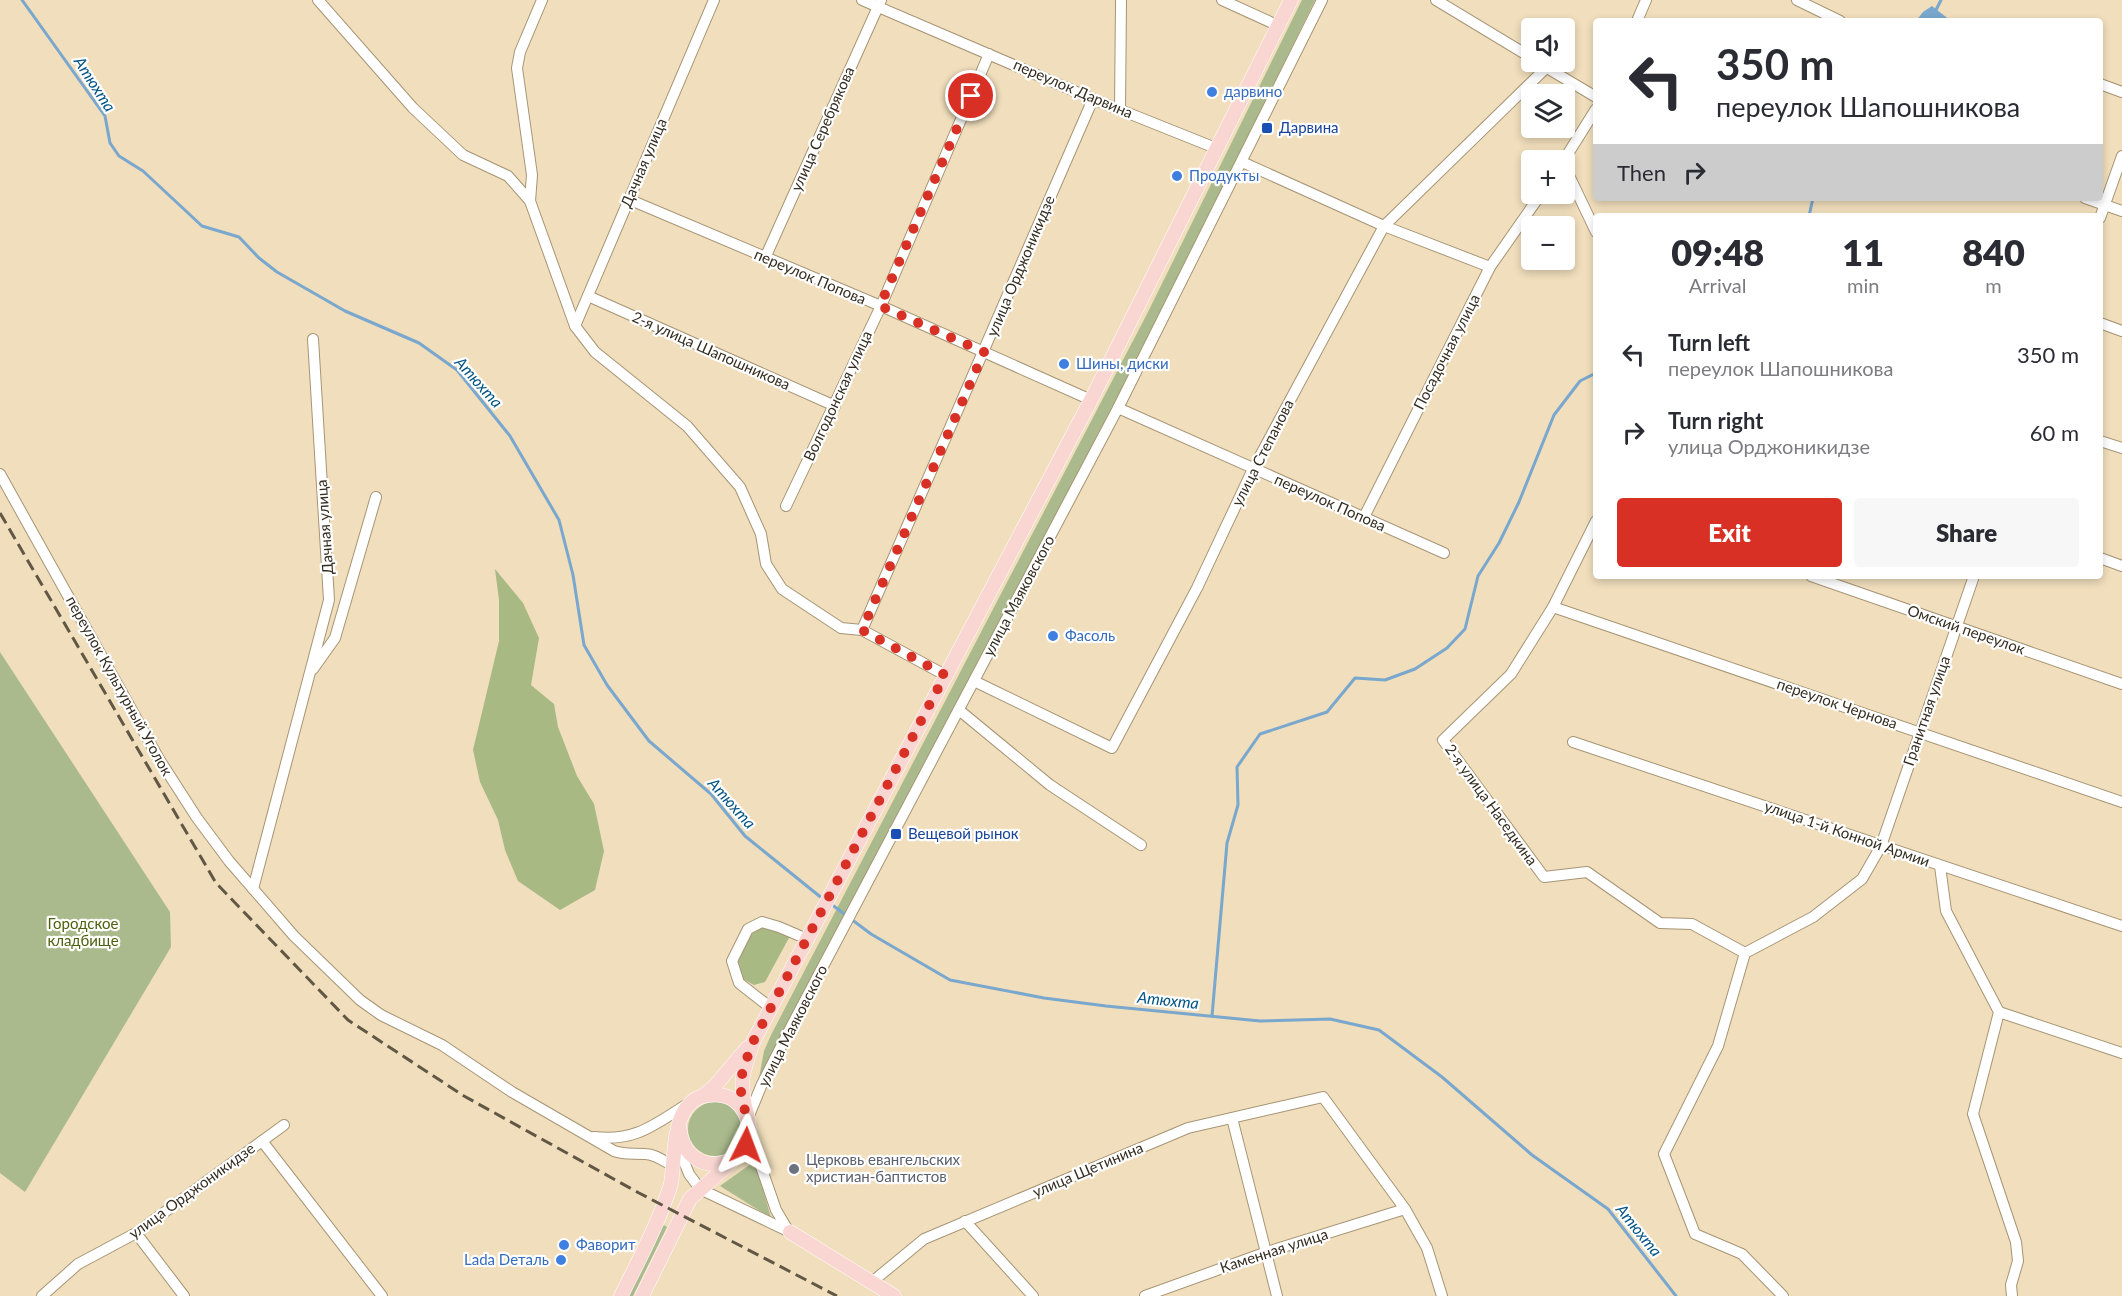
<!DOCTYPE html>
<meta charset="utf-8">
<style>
:root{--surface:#fff;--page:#f7f7f7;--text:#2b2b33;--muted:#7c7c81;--accent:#d93025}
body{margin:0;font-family:Lato,sans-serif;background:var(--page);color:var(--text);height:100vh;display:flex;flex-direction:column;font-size:22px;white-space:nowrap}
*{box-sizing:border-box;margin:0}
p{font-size:20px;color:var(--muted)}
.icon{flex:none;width:33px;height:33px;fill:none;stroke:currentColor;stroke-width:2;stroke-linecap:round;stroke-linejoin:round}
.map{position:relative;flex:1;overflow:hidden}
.drawer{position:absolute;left:1593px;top:213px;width:510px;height:366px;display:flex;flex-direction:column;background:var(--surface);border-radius:6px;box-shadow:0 3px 9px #0003}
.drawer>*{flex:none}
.guide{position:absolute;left:1593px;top:18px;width:510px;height:183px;border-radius:6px;box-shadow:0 3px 9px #0003;background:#fff;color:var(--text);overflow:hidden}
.buttons{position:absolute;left:1521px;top:18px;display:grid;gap:12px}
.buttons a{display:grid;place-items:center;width:54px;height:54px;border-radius:6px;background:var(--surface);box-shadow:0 3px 9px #0003;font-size:30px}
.pin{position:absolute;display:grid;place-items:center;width:51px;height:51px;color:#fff;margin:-26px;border:3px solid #fff;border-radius:50%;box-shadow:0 2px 6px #0007}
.me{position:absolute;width:66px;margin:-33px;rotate:3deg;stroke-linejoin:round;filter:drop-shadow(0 0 4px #0008)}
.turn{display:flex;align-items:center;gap:21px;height:126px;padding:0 24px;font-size:27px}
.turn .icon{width:78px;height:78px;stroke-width:2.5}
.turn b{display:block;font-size:42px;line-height:51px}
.then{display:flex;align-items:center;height:57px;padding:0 24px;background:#0003;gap:12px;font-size:22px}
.eta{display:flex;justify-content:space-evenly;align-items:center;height:102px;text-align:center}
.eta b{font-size:36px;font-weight:800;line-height:42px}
.button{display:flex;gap:12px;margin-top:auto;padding:12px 24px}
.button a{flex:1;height:69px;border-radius:6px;background:var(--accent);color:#fff;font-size:24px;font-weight:800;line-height:69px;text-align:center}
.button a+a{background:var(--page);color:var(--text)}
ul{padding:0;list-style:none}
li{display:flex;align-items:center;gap:18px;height:78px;padding:0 24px}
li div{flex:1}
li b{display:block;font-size:22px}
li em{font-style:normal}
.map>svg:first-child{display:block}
</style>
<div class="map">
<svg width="2122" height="1296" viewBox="0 0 2122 1296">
<rect width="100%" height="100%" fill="#f0debc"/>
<g fill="#abba8d">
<path d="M1302,0H1315L1157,321L758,1083L764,1051L771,1035L1147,314Z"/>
<path d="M0,652L170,912L171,947L25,1192L0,1173Z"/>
<circle cx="715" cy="1129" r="27"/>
<path d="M755,1161L771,1218L720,1186Z"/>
<path d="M662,1224L667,1227L633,1296H626Z"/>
</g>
<g fill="#a8b984">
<path d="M495,569L523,603L539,638L531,685L554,704L558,727L577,776L594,804L604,851L595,890L560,910L518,881L505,850L498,820L480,782L473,750L499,641V600Z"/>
<path d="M762,925L790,936L765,982L754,985L741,978L735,960L749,935Z"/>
</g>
<path fill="#79a7cd" d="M1932,6L1951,21H1916L1923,12Z"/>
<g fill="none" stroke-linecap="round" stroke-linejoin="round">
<g stroke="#79a7cd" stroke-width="3">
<path d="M22,0L105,116L110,143L119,156L143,171L202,226L239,237L259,258L277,272L345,311L419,343L457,370L510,436L559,520L573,575L584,645L607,685L649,741L711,794L745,836L823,899"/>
<path d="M1935,12L1941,0"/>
<path d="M1809,216L1813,198"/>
<path d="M831,904L871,934L950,980L1044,998L1106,1006L1260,1021L1330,1019L1379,1030L1442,1077L1532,1155L1608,1209L1676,1296"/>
<path d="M1212,1016L1227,843L1238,805L1237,767L1260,734L1327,712L1355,678L1385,680L1415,669L1447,648L1465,629L1478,576L1499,543L1519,502L1554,415L1580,381L1596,373"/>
</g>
<defs>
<g id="minor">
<path d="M318,0L413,108L463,155L508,176L530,201L575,326L595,352L687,426L740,487L761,534L766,564L782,589L841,628L862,630L945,675"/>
<path d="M862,0L1093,99L1218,149"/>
<path d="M1222,0L1279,26"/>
<path d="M1436,0L1532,58"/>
<path d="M1797,0L1840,21"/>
<path d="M1637,21L1646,0"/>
<path d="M1537,62L1596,97"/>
<path d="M2100,84L2122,92"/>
<path d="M1120,109L1121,0"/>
<path d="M1564,160L1596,109"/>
<path d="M1242,162L1384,226L1490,267"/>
<path d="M1564,165L1596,232"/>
<path d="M2085,198L2122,211"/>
<path d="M628,199L881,306L1091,400"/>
<path d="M530,201L532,175L517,68L520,52L542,0"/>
<path d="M2100,218L2122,156"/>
<path d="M765,258L881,0"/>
<path d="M588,296L835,406"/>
<path d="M2100,323L2122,331"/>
<path d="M575,326L714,0"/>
<path d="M1118,408L1444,553"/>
<path d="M2100,441L2122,448"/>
<path d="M0,474L159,759L197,818L229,861L294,936L360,1000L381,1015L442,1045L512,1092L614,1151C625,1155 633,1153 645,1154C655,1154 664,1161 673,1166"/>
<path d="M786,506L881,306L989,54"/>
<path d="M1364,517L1490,267L1541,194"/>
<path d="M1596,521L1553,607L1511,674L1443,740L1544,877L1587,872L1660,923L1692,924L1745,953"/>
<path d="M2100,558L2122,566"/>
<path d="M1811,576L2122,684"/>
<path d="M1553,607L2122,802"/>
<path d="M862,630L1093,99"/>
<path d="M313,669L335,638L376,497"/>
<path d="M974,681L1112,748L1197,588L1253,469L1384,226L1547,67"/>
<path d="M959,710L1050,785L1141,845"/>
<path d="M1573,742L2122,926"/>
<path d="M1940,866L1946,911L1999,1012L1973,1114L2016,1242L2018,1261L2011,1285L2012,1296"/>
<path d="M253,889L329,600L313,339"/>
<path d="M771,1008L739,983L732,961L748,929L762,922L779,927L807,939"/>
<path d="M1999,1012L2122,1053"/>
<path d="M748,1118L762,1084L791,1027L1118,408L1322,0"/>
<path d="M1232,1118L1277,1296"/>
<path d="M749,1132L776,1210L789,1232"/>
<path d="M594,1137C636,1142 655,1124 689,1103"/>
<path d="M262,1141L382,1296"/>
<path d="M681,1141L683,1159L689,1174L700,1189L790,1232"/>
<path d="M965,1221L1033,1296"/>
<path d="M136,1233L184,1296"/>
<path d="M872,1282L924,1239L1188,1128L1323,1097L1405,1209L1427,1248L1442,1296"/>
<path d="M42,1296L78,1264L136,1233L284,1125"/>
<path d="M1145,1296L1267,1252L1405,1209"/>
<path d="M1783,1296L1742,1254L1695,1234L1664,1154L1718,1046L1745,953L1813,917L1862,879L1881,846L1974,576"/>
</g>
<g id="major">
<path d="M704,1095L714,1087L747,1048"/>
<path d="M748,1118C738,1083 742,1073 754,1040L1091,400L1291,0"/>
<path d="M790,1232L894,1296"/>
<path d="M621,1296C636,1265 654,1233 665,1201C667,1195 670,1189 671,1183C676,1155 670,1099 709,1095C718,1094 728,1095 735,1101C744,1108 748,1117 749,1128C751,1169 685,1183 679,1126"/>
<path d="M642,1296L690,1199L731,1162"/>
</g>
</defs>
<use href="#minor" stroke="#a69575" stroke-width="12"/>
<use href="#major" stroke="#fff" stroke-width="15"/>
<use href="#minor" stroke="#fff" stroke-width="10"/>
<use href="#major" stroke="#f9d6d2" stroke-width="14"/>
<path stroke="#615745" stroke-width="3" stroke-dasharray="12 6" stroke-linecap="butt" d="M0,513L216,883L348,1020L464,1096L639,1193L837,1296"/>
</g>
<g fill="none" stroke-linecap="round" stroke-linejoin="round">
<path stroke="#d93025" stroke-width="10" stroke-dasharray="0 18" d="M746,1145C753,1117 740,1109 741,1085C741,1069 749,1054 754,1040L945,675L862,630L984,352L880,306L971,96"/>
</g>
<g fill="#3f7fe0" stroke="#fff" stroke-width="2">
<circle cx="1212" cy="92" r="6"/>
<circle cx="1177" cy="176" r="6"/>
<circle cx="1064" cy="364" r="6"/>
<circle cx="1053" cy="636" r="6"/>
<circle cx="564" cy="1245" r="6"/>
<circle cx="561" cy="1260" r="6"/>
</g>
<g fill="#1a4fb4" stroke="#fff" stroke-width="2">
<rect x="1261" y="122" width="12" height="12" rx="3"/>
<rect x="890" y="828" width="12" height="12" rx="3"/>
</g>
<circle fill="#6b7280" stroke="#fff" stroke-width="2" cx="794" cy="1169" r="6"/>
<g text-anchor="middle" stroke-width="4.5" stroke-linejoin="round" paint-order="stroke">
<g font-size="15" fill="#342d20" stroke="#fff">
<text transform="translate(1073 89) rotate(23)" y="5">переулок Дарвина</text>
<text transform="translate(823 129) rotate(-66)" y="5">улица Серебрякова</text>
<text transform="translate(644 163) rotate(-67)" y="5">Дачная улица</text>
<text transform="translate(1021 266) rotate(-67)" y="5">улица Орджоникидзе</text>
<text transform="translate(810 277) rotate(23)" y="5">переулок Попова</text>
<text transform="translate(711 351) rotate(24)" y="5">2-я улица Шапошникова</text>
<text transform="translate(1447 352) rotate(-63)" y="5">Посадочная улица</text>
<text transform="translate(838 396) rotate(-65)" y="5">Волгодонская улица</text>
<text transform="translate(1263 453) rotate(-63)" y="5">улица Степанова</text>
<text transform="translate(1330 503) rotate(24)" y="5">переулок Попова</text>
<text transform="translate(325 527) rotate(-94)" y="5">Дачная улица</text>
<text transform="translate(1019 596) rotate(-62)" y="5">улица Маяковского</text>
<text transform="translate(1966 630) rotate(19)" y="5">Омский переулок</text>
<text transform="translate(119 686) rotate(61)" y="5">переулок Культурный Уголок</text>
<text transform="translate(1837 704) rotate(19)" y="5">переулок Чернова</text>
<text transform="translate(1927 711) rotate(-71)" y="5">Гранитная улица</text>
<text transform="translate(1491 805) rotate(54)" y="5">2-я улица Наседкина</text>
<text transform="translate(1847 834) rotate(19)" y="5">улица 1-й Конной Армии</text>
<text transform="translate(793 1026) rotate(-63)" y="5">улица Маяковского</text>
<text transform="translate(1088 1170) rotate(-23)" y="5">улица Щетинина</text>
<text transform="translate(192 1191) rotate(-36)" y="5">улица Орджоникидзе</text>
<text transform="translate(1274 1251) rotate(-18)" y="5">Каменная улица</text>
</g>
<g font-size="15" fill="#366cbe" stroke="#fff" text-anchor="start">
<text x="1224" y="97">дарвино</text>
<text x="1189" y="181">Продукты</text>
<text x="1076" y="369">Шины, диски</text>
<text x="1065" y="641">Фасоль</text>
<text x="576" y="1250">Фаворит</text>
<text x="549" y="1265" text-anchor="end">Lada Dеталь</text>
</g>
<g font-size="15" fill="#164399" stroke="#fff" text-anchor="start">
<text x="1279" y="133">Дарвина</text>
<text x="908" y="839">Вещевой рынок</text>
</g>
<g font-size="15" fill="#4d600e" stroke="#fff">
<text x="83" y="929">Городское<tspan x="83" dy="17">кладбище</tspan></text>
</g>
<g font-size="15" fill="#5b616d" stroke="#fff" text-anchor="start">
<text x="806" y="1165">Церковь евангельских<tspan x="806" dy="17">христиан-баптистов</tspan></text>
</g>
<g font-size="16" font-style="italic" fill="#015484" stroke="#fff">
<text transform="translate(95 84) rotate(57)" y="6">Атюхта</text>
<text transform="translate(479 382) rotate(48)" y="6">Атюхта</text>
<text transform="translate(732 803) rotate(48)" y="6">Атюхта</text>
<text transform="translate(1168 1000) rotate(6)" y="6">Атюхта</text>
<text transform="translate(1639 1230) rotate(51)" y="6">Атюхта</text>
</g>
</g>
</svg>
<div class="buttons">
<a><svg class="icon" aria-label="sound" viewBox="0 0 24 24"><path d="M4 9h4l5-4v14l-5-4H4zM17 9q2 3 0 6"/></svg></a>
<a><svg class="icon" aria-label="layers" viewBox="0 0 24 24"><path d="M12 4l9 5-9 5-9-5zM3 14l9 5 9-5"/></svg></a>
<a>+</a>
<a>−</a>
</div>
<div class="pin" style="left:971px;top:96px;background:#d93025"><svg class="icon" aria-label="arrive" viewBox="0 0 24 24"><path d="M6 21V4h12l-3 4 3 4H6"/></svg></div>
<svg class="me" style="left:746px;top:1145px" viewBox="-20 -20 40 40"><path d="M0-17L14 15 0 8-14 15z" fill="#d93025" stroke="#fff" stroke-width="4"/></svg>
<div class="guide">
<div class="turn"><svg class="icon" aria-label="left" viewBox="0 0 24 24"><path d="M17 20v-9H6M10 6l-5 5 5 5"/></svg><div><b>350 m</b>переулок Шапошникова</div></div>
<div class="then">Then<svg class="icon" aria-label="right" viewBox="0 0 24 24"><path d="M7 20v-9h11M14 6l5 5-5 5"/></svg></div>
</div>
<section class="drawer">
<div class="eta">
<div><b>09:48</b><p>Arrival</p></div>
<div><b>11</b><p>min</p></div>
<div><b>840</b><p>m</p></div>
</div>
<ul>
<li><svg class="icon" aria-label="left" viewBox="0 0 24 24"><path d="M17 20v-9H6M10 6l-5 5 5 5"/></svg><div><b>Turn left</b><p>переулок Шапошникова</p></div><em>350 m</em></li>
<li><svg class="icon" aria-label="right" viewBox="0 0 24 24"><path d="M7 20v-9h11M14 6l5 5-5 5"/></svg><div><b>Turn right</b><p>улица Орджоникидзе</p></div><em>60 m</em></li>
</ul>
<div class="button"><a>Exit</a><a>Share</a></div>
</section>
</div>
